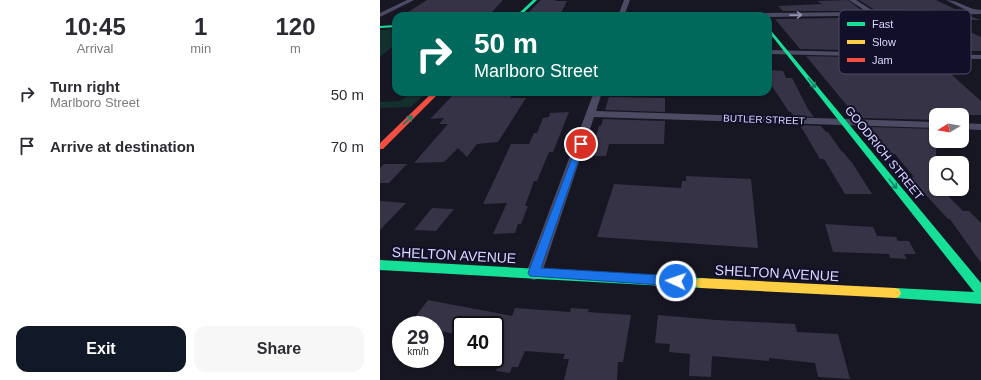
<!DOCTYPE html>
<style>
:root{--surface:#fff;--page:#f7f7f7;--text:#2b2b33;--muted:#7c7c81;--accent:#111827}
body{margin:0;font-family:Arial,sans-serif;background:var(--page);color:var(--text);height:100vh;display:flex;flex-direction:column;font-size:15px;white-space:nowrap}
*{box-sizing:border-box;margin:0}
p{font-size:13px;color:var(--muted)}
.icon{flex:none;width:22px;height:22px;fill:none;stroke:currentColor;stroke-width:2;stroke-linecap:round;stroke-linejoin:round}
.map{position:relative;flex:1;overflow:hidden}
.details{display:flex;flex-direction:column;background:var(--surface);width:380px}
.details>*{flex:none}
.hud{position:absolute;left:12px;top:12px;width:380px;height:84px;border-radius:12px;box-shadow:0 1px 3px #0004;background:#00695c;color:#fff;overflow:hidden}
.needle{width:26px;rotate:259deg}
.buttons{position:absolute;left:549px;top:108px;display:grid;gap:8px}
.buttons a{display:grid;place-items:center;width:40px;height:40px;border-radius:8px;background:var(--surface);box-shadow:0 1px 3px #0004;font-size:20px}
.speed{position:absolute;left:12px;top:316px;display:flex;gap:8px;font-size:20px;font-weight:700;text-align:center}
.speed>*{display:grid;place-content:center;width:52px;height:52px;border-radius:50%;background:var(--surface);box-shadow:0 1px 3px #0004;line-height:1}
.speed small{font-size:10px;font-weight:400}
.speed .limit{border:2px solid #111;border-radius:6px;background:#fff;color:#111}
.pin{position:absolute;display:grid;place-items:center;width:34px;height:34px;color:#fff;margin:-17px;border:2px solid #fff;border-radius:50%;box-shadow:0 1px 4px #0007}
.me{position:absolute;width:44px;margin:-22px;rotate:273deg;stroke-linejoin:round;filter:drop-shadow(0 0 3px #0008)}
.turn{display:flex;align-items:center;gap:14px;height:84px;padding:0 16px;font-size:18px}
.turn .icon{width:52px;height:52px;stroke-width:2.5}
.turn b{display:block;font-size:28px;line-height:34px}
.eta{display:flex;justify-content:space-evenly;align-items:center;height:68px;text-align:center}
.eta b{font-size:24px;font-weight:600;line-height:28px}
.button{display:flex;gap:8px;margin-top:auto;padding:8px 16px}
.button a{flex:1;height:46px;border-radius:12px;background:var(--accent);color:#fff;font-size:16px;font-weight:600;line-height:46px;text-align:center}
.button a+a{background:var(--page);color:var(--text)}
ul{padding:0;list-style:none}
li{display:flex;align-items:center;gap:12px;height:52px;padding:0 16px}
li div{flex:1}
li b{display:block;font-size:15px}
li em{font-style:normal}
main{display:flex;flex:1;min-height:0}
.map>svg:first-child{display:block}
</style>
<main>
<section class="details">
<div class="eta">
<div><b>10:45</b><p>Arrival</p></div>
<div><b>1</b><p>min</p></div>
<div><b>120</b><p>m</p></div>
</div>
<ul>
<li><svg class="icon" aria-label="right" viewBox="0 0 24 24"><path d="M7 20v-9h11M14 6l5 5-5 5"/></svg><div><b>Turn right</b><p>Marlboro Street</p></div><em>50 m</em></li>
<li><svg class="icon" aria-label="arrive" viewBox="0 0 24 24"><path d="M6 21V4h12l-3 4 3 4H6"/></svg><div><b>Arrive at destination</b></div><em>70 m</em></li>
</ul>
<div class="button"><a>Exit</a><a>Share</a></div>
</section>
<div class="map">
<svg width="601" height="380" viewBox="0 0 601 380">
<rect width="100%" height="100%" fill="#171623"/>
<g fill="#132f2e">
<path d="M16,29V39L14,41H16V44L0,57V30Z"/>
<path d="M32,92H47L31,107L0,108V102L20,101Z"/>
</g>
<g fill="#353345">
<path d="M47,0H123L112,12L104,13L102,15L22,16Z"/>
<path d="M161,0H176L175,1H187L181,13L147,14Z"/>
<path d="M468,0L482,11H403L398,6L442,4L437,1Z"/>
<path d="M479,0H556L575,9L495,10Z"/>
<path d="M590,16L600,20H578L592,27H579L601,37V51L542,50L545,52L420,49L395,19Z"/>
<path d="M426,56L554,59L601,101V115H555L556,120L483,118L479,112L473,113Z"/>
<path d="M388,70L403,71L406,78H412L428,109L434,117L414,116L411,112H409L388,80Z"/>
<path d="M76,92H134L130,98H146L118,142L97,144L87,157L78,148L64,162L34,163L68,124H59L64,118L50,119Z"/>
<path d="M229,97L285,98V112L225,110Z"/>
<path d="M189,112L173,152H169L157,181H154L145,206H148L141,224H138L135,233L113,234L127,203L103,204L131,144H149L154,133H157L163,118L169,117L170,113Z"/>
<path d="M223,119L285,121L284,144H229L226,156H211L219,126H221Z"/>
<path d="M420,125L441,126L446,132H448L462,152H463L473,164L492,194H465L444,159H440Z"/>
<path d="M490,127L556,129V189H561L583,211H589L601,223V263L570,219H568L530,178L534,177L515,154H510Z"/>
<path d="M4,164H27L9,183H0V168Z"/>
<path d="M306,176L371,179L378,248L217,237L234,184L301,188L302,181H306Z"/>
<path d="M0,201L26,203L0,230Z"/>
<path d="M52,208L74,209L56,231L34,230Z"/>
<path d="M445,224L493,227L497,236L516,237L518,241H529L536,254H524L527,259L510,258L509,254L453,252Z"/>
<path d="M48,300L132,316L135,308L190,312L191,308L209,309L208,312L251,315L243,362H238L237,380H184L189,359H183L185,354L145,351L138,367H132L130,373L116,371L118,365H110L112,359H115V325H81V335L55,330V325H29Z"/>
<path d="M278,315L336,320L415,324L417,332L458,334L470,379L438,377L435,363L389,358V361L332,356L331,377L309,376L310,354L289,352L290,344L275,343Z"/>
</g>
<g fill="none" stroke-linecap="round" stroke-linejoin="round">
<g fill="#4b4b64" fill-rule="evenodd">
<path d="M27,0H34L0,17V13Z"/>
<path d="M244,0H250L244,16H238Z"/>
<path d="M469,0H476L495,12L586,10L566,0C579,0 588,10 601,10V14L388,17L374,15L377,13L487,12Z"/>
<path d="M388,50L601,55V59L388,54Z"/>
<path d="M214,92H222L216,111L556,122V128L214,117L162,273L160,278L154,280L148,278L146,273Z"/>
<path d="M582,123L601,124V130L582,129Z"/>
</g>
<g fill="#16e098" fill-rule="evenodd">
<path d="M153,0H157L140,16H136Z"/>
<path d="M377,14L378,16H323L325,15Z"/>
<path d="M16,25V27L0,28V26Z"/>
<path d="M388,27L601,283V304L515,298L511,297L509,293L511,289L515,288L594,292L388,31Z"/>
<path d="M0,260L321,278L325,279L327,283L325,287L321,288L0,270Z"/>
</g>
<path fill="#ffcf43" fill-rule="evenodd" d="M321,278L515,288L519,289L521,293L519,297L515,298L321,288L317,287L315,283L317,279Z"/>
<path fill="#f24e42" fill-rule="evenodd" d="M53,92H60L3,149H0V143Z"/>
</g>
<defs><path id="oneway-shaft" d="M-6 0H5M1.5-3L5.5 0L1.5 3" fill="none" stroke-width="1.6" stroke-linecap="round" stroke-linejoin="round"/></defs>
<use stroke="#9292b2" href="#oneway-shaft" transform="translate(416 15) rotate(-1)"/>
<g stroke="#148266">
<use href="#oneway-shaft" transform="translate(432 83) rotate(52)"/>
<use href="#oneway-shaft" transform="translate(28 120) rotate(-44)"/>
<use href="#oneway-shaft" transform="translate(513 184) rotate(51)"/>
</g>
<path fill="#1a73e8" stroke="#114b97" d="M198,142H203L204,144L161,268L296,276L300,277L301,281L300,285L296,286L150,276L148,273Z"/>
<g text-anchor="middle" stroke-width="4" stroke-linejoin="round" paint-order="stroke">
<g font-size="10" fill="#d9d8ff" stroke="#121029">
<text transform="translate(384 119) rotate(2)" y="4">BUTLER STREET</text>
</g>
<g font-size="12" fill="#d9d8ff" stroke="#121029">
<text transform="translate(504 153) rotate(51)" y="4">GOODRICH STREET</text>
</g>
<g font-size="14" fill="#d9d8ff" stroke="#121029">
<text transform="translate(74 255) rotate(3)" y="5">SHELTON AVENUE</text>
<text transform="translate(397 273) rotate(3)" y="5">SHELTON AVENUE</text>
</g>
</g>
<rect x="459" y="10" width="132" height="64" rx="6" fill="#121029" stroke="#4e4c69" stroke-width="1"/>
<rect x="467" y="22" width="18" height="4" fill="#16e098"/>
<rect x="467" y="40" width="18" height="4" fill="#ffcf43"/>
<rect x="467" y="58" width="18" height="4" fill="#f24e42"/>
<g font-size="11" fill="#d9d8ff">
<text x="492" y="28">Fast</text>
<text x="492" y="46">Slow</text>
<text x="492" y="64">Jam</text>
</g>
</svg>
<div class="buttons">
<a><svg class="needle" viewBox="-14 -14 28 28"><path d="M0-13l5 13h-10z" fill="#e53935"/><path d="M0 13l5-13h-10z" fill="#7c7c81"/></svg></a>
<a><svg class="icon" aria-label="search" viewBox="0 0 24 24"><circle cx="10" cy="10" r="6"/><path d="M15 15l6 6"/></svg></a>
</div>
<div class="speed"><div>29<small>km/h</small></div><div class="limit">40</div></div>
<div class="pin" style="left:201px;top:144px;background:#d93025"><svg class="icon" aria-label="arrive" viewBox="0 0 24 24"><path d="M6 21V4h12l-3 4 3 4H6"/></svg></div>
<svg class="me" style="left:296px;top:281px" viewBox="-20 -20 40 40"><circle r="17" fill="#1a73e8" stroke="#fff" stroke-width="3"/><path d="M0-11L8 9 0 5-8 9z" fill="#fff"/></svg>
<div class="hud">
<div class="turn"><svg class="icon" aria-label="right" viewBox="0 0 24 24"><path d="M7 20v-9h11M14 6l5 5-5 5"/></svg><div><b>50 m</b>Marlboro Street</div></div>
</div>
</div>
</main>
